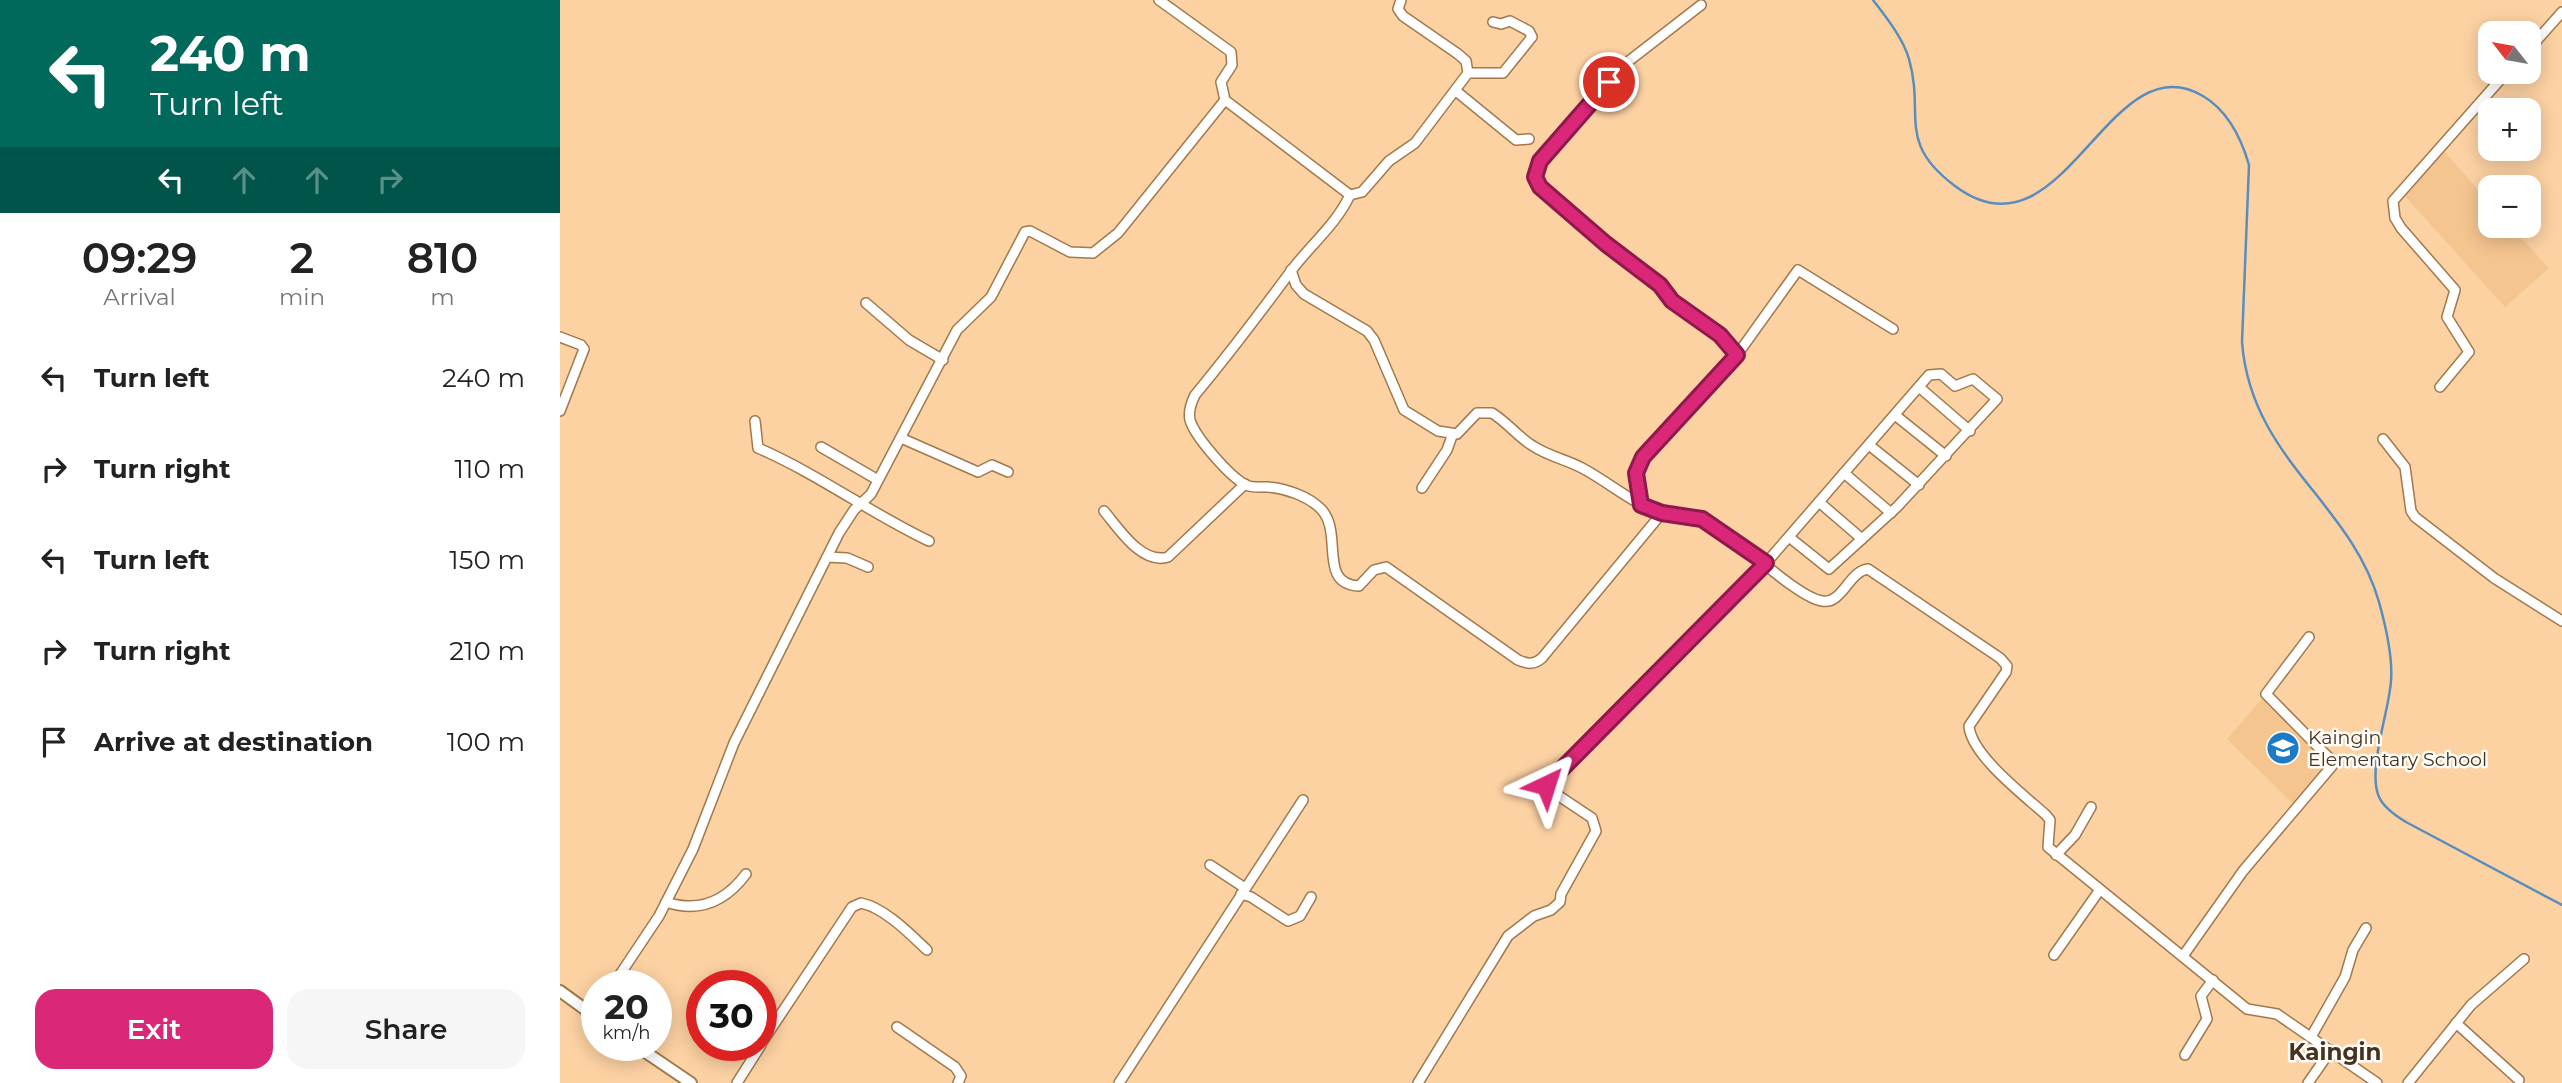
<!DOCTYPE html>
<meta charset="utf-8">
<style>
:root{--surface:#fff;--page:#f6f6f6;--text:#222;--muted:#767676;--accent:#db2777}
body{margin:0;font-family:Montserrat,sans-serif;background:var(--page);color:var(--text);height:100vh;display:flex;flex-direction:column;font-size:26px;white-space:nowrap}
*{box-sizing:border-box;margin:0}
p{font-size:23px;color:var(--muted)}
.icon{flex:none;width:38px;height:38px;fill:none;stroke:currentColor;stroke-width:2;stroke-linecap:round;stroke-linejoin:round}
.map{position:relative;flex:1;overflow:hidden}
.side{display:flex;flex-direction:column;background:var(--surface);width:560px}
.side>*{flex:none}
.hud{background:#00695c;color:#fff;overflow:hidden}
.needle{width:46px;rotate:301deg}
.buttons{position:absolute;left:1918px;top:21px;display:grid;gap:14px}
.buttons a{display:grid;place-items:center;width:63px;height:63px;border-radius:14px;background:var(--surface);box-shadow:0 4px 18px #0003;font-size:35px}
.speed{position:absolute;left:21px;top:970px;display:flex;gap:14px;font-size:35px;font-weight:700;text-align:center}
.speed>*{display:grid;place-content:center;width:91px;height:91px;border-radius:50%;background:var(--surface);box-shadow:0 4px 18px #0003;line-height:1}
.speed small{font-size:18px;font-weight:400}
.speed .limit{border:10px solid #d22;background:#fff;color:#111}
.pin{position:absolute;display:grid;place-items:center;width:60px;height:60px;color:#fff;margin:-30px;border:4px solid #fff;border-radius:50%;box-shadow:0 2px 7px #0007}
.me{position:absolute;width:77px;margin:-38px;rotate:41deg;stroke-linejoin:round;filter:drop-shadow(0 0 5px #0008)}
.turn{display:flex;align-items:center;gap:24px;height:147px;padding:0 35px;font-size:32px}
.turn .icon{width:91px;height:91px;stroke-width:2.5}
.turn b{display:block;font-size:49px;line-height:60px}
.lanes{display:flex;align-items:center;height:66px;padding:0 35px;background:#0003;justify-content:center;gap:35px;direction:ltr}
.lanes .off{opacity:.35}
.eta{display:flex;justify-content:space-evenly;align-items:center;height:119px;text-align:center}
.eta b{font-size:42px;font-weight:600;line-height:49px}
.cta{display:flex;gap:14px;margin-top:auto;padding:14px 35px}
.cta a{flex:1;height:80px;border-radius:21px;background:var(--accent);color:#fff;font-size:28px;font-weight:600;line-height:80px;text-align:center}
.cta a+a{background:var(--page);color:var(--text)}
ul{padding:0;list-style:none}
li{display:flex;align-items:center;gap:21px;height:91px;padding:0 35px}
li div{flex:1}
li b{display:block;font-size:26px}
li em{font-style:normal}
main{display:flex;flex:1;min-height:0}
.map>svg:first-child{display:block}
</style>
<main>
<section class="side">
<div class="hud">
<div class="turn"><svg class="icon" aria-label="left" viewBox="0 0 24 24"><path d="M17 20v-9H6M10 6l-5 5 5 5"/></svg><div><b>240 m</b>Turn left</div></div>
<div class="lanes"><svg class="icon" aria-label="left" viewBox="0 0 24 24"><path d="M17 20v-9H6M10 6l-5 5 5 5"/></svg><svg class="icon off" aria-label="ahead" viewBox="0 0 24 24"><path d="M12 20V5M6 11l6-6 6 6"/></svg><svg class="icon off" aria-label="ahead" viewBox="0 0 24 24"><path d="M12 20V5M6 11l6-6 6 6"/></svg><svg class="icon off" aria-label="right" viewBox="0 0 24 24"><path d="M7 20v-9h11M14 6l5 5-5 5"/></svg></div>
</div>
<div class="eta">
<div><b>09:29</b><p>Arrival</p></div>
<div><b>2</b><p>min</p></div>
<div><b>810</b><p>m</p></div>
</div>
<ul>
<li><svg class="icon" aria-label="left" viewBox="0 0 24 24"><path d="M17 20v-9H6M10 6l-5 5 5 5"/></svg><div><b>Turn left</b></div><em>240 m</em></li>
<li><svg class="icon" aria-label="right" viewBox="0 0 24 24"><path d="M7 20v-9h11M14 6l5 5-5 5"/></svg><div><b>Turn right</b></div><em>110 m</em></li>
<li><svg class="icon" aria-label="left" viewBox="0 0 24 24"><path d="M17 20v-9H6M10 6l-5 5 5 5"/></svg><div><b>Turn left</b></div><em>150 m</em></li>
<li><svg class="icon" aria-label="right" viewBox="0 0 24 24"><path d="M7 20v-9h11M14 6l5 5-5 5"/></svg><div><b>Turn right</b></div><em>210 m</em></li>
<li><svg class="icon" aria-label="arrive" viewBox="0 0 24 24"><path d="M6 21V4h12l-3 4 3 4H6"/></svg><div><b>Arrive at destination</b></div><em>100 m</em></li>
</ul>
<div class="cta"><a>Exit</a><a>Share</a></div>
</section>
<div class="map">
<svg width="2002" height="1083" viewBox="0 0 2002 1083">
<rect width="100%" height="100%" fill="#fdd2a3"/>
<g fill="#f5c590">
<path d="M1883,150L1930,203V226H1950L1989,268L1945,307L1842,193Z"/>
<path d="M1706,694L1780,758L1738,809L1667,739Z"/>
</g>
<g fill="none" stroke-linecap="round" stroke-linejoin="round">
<path stroke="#598dbe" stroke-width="2.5" d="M1313,0C1326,17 1343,38 1349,59C1365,115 1336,142 1395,186C1504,268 1548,39 1643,96C1668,111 1681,137 1689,165L1682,342C1691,459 1790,501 1819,602C1826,627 1833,656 1831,681C1829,712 1807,770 1819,797C1824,808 1836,816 1846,822L2002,905"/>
<defs>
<g id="minor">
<path d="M599,0L671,52L672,65L661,82L665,100L790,195C775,226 751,244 731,271C700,313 669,354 635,395C631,403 628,411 630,420C635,437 670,477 686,485C692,488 700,487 707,487C725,488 748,496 761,509C784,533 757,584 799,586L814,570L826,567L958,660C968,664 974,665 982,658L1102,513"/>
<path d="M1141,5L1065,64L980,161L975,177L980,187L1046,245L1099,285L1112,301L1160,335L1177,355"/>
<path d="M1969,49L2002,12"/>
<path d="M908,73H943L972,37L969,31L950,21L941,24L933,22"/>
<path d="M896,91L956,140L969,139"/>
<path d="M790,195L802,192L829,161L855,143L908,73L906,61L898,54L843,16L838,9L841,0"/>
<path d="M731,270L736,285L744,294L807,331L814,340L844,410L878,431L897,434L917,413H932C947,422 958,437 973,446C988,456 1007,460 1022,468C1043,479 1061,494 1082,505C1105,517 1130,512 1153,525C1180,541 1237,597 1262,601C1282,605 1289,571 1308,569L1440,658L1447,666L1446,672L1409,726C1411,755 1465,796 1486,815L1490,820L1488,847L1687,1009L1717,1014L1817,1083"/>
<path d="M306,303L349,340L383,360"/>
<path d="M0,337L21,345L24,349L0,411"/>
<path d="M1359,387L1410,431"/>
<path d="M1880,387L1909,352L1887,317L1895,290L1841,228L1835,218L1833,201L1947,72"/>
<path d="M1335,415L1386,456"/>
<path d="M195,421L198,448C258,474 310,513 369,541"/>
<path d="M341,438L418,472L432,465L448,472"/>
<path d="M1823,439L1845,467L1851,511L1855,517L1934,578L2002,621"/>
<path d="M1309,445L1359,485"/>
<path d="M261,447L318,480"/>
<path d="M1284,473L1331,513"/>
<path d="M862,488L887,450L892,436"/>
<path d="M1259,502L1302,539"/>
<path d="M1081,504L1076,473L1083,457L1177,355L1238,270L1333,329"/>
<path d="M544,511C559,529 582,565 608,557L685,484"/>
<path d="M267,557L287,558L308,567"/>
<path d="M1496,855L1515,835L1531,807"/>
<path d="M650,865L685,888"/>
<path d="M681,894L691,897L728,921L740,916L751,897"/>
<path d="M106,902C139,913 165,902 186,874"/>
<path d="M1494,955L1539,891"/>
<path d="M1623,956L1683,871L1772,766L1771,760L1706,694L1749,637"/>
<path d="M53,985L99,916L133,849L174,743L279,533L294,510L311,494L397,330L431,297L465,232L470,231L510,252L533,253L558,233L665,100"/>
<path d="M1896,1023L1959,1080"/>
<path d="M337,1027L395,1067L401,1076L398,1083"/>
<path d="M1751,1037L1785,977L1793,950L1806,928"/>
<path d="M201,1044L292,907L301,903C325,908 350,934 367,950"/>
<path d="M1625,1055L1647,1019L1641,996L1653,980"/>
<path d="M177,1083L201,1045"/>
<path d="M559,1083L743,800"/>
<path d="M858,1083L948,936L974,916L991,910L1000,902L1001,894L1036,831L1032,818L990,790L986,785L987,781L1206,563L1369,375L1381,374L1395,386L1413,379L1437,399L1337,507L1269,569L1229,537"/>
<path d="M1748,1083L1771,1050"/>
<path d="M1848,1083L1911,1005L1964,959"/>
</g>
<g id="tertiary">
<path d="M0,991L37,1018"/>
<path d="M75,1045L131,1083"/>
</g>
</defs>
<use href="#minor" stroke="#a1794d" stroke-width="12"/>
<use href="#tertiary" stroke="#a1794d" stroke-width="14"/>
<use href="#minor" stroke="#fff" stroke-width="9"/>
<use href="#tertiary" stroke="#fff" stroke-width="10"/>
</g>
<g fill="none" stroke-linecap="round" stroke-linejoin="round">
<defs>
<path id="route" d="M986,785L1206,563L1142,519L1102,513L1081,505L1076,473L1083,457L1177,355L1160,335L1112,301L1100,285L1046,244L980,187L975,177L980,161L1049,82"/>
</defs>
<use href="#route" stroke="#8e194d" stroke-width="18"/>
<use href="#route" stroke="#db2777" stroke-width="12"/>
</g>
<defs>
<symbol id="school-disc" viewBox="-11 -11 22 22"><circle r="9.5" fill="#1b7bc7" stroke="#fffbf6"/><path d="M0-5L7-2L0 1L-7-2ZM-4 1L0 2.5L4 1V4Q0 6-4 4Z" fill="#fff"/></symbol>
</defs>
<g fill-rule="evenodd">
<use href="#school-disc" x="1704" y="729" width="38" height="38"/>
</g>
<g text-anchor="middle" stroke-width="5" stroke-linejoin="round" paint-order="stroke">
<g font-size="19" fill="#443320" stroke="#fffbf6" text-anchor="start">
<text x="1748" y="744">Kaingin<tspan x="1748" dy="22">Elementary School</tspan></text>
</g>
<g font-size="23" font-weight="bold" fill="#443320" stroke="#fffbf6">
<text x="1775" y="1060">Kaingin</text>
</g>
</g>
</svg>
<div class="buttons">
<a><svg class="needle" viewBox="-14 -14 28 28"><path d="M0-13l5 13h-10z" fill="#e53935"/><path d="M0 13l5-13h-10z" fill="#767676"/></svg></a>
<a>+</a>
<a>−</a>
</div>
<div class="speed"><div>20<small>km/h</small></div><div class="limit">30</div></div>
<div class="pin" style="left:1049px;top:82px;background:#d93025"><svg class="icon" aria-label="arrive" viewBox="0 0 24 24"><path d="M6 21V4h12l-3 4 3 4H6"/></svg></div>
<svg class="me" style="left:986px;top:785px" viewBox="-20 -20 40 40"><path d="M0-17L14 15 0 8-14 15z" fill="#db2777" stroke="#fff" stroke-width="4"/></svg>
</div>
</main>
